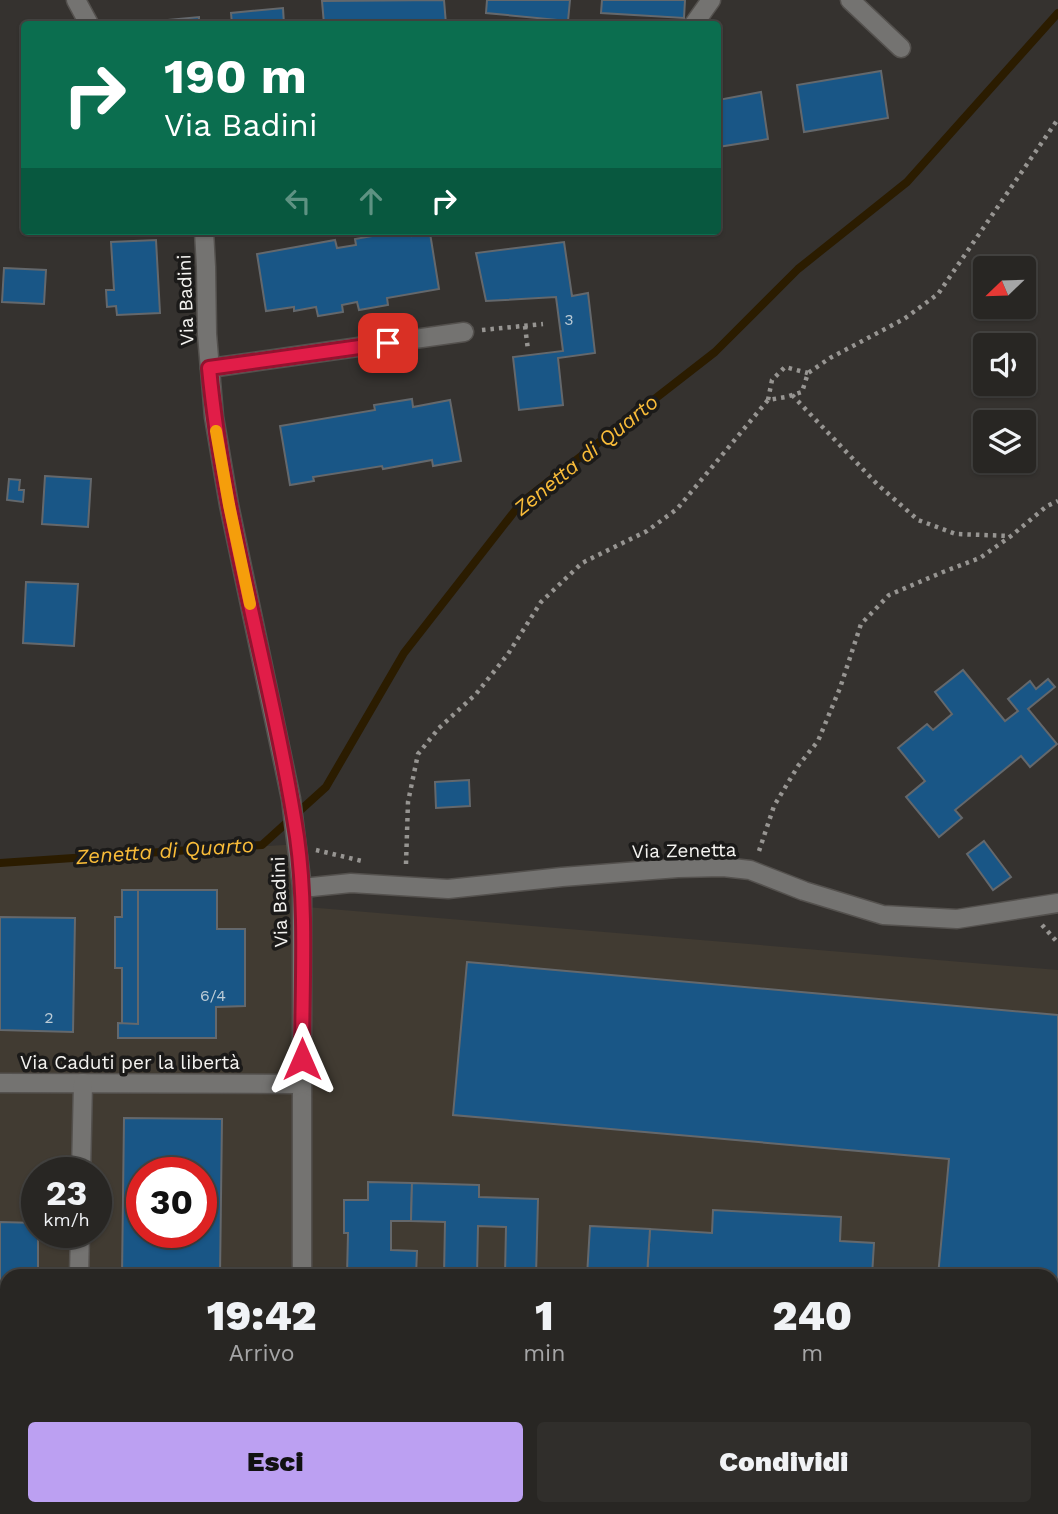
<!DOCTYPE html>
<html lang="it">
<meta charset="utf-8">
<style>
:root{--surface:#282623;--page:#302e2b;--text:#f1f3f6;--muted:#a5a5a6;--line:#444341;--accent:#bca0f2}
body{margin:0;font-family:"Work Sans",sans-serif;background:var(--page);color:var(--text);height:100vh;display:flex;flex-direction:column;font-size:26px;white-space:nowrap}
*{box-sizing:border-box;margin:0}
p{font-size:23px;color:var(--muted)}
.icon{flex:none;width:38px;height:38px;fill:none;stroke:currentColor;stroke-width:2;stroke-linecap:round;stroke-linejoin:round}
.map{position:relative;flex:1;overflow:hidden}
.drawer{position:absolute;left:0px;top:1269px;width:1059px;height:247px;display:flex;flex-direction:column;background:var(--surface);border-radius:21px 21px 0 0;box-shadow:0 2px 5px #0004,0 0 0 2px var(--line)}
.drawer>*{flex:none}
.banner{position:absolute;left:21px;top:21px;width:700px;height:214px;border-radius:7px;box-shadow:0 2px 5px #0004,0 0 0 2px var(--line);background:#0b6e4f;color:#fff;overflow:hidden}
.needle{width:46px;rotate:247deg}
.tools{position:absolute;left:973px;top:256px;display:grid;gap:14px}
.tools a{display:grid;place-items:center;width:63px;height:63px;border-radius:7px;background:var(--surface);box-shadow:0 2px 5px #0004,0 0 0 2px var(--line);font-size:35px}
.speed{position:absolute;left:21px;top:1157px;display:flex;gap:14px;font-size:35px;font-weight:700;text-align:center}
.speed>*{display:grid;place-content:center;width:91px;height:91px;border-radius:50%;background:var(--surface);box-shadow:0 2px 5px #0004,0 0 0 2px var(--line);line-height:1}
.speed small{font-size:18px;font-weight:400}
.speed .limit{border:10px solid #d22;background:#fff;color:#111}
.pin{position:absolute;display:grid;place-items:center;width:60px;height:60px;color:#fff;margin:-30px;border-radius:14px;box-shadow:0 4px 10px #0006}
.me{position:absolute;width:77px;margin:-38px;rotate:0deg;stroke-linejoin:round;filter:drop-shadow(0 0 5px #0008)}
.turn{display:flex;align-items:center;gap:24px;height:147px;padding:0 28px;font-size:32px}
.turn .icon{width:91px;height:91px;stroke-width:2.5}
.turn b{display:block;font-size:49px;line-height:60px}
.lanes{display:flex;align-items:center;height:66px;padding:0 28px;background:#0003;justify-content:center;gap:35px;direction:ltr}
.lanes .off{opacity:.35}
.eta{display:flex;justify-content:space-evenly;align-items:center;height:119px;text-align:center}
.eta b{font-size:42px;font-weight:800;line-height:49px}
.button{display:flex;gap:14px;margin-top:auto;padding:14px 28px}
.button a{flex:1;height:80px;border-radius:7px;background:var(--accent);color:#111;font-size:28px;font-weight:800;line-height:80px;text-align:center}
.button a+a{background:var(--page);color:var(--text)}
.map>svg:first-child{display:block}
</style>
<div class="map">
<svg width="1058" height="1514" viewBox="0 0 1058 1514">
<rect width="100%" height="100%" fill="#35322f"/>
<path fill="#413b32" fill-rule="evenodd" d="M302,844L306,907L1058,970V1514H0V861ZM37,1172H96V1232H37ZM142,1172H201V1232H142ZM7,1276H1052V1508H7Z"/>
<g fill="none" stroke-linecap="round" stroke-linejoin="round">
<path stroke="#2b1c00" stroke-width="8" d="M0,863L262,845L326,787L404,653L521,503L715,352L798,269L907,182L1058,13"/>
</g>
<g fill="#195686" stroke="#64686c" stroke-width="2" fill-rule="evenodd">
<path d="M444,0L446,24H324L322,1Z"/>
<path d="M487,0H570L568,21L486,13Z"/>
<path d="M602,0H685L684,18L601,13Z"/>
<path d="M283,8L284,24H232L231,13Z"/>
<path d="M199,17V24H147V22Z"/>
<path d="M881,71L888,118L804,132L797,85Z"/>
<path d="M761,92L768,139L718,147V100Z"/>
<path d="M401,231H412V236L430,233L439,289L387,298L388,305L359,310L357,302L342,305L343,312L318,316L316,307L294,311V307L266,311L257,254L335,240L337,248L356,245L355,239Z"/>
<path d="M156,240L160,313L117,315L116,306L107,307L106,290H114L111,242Z"/>
<path d="M564,242L572,296L588,293L595,353L558,358L563,405L519,410L513,357L563,351L556,297L486,301L476,253Z"/>
<path d="M4,268L46,270L44,304L2,302Z"/>
<path d="M412,399L413,407L450,400L461,461L433,466L432,460L383,469L382,466L313,477L314,481L290,485L280,426L375,410L374,405Z"/>
<path d="M45,476L91,479L88,527L42,524Z"/>
<path d="M9,479L20,480L19,490H24L23,502L7,500Z"/>
<path d="M26,582L78,584L74,646L23,643Z"/>
<path d="M963,670L1005,721L1018,711L1008,699L1030,681L1036,689L1048,679L1055,687L1028,709L1057,744L1030,767L1021,756L955,810L962,818L939,837L906,797L925,781L898,748L927,724L933,730L952,714L935,692Z"/>
<path d="M469,780L470,806L436,808L435,782Z"/>
<path d="M984,841L1011,877L993,890L967,854Z"/>
<path d="M122,890H138V1024H122V968H115V917H122Z"/>
<path d="M138,890H217V929H245V1006L216,1007V1038H118V1023L138,1024Z"/>
<path d="M0,917L75,918L73,1032L0,1030Z"/>
<path d="M467,962L1058,1015V1298L1052,1297V1276H938L949,1159L453,1115Z"/>
<path d="M124,1118L222,1119L220,1276H122ZM142,1172H201V1232H142Z"/>
<path d="M368,1182L412,1183L411,1221H391V1250L417,1251L416,1276H347L348,1233H344V1200H368Z"/>
<path d="M412,1183L479,1185V1197L538,1199L536,1276H505L506,1227L478,1226L477,1276H444L445,1222L411,1221Z"/>
<path d="M713,1210L841,1217L840,1241L874,1243L872,1276H647L650,1229L712,1233Z"/>
<path d="M0,1222L37,1223V1232H38V1276H7V1325H0Z"/>
<path d="M590,1226L650,1229L647,1276H587Z"/>
<path d="M1052,1347L1058,1348V1426H1052Z"/>
<path d="M0,1470H7V1508H34V1514H0Z"/>
<path d="M1052,1490H1058V1514H780L781,1508H1052Z"/>
<path d="M208,1508V1514H128L121,1509Z"/>
<path d="M377,1508H685V1514H399L377,1512Z"/>
</g>
<g fill="none" stroke-linecap="round" stroke-linejoin="round">
<defs>
<g id="minor">
<path d="M76,0L89,24"/>
<path d="M850,0L901,48"/>
<path d="M694,24L711,0"/>
<path d="M204,231L206,267L207,334L214,417L229,505L291,799L302,888V1276"/>
<path d="M210,368L464,332"/>
<path d="M302,888L351,883L448,889L562,877L678,868L723,867L750,870L804,891L883,915L957,919L1058,903"/>
<path d="M0,1083L302,1084"/>
<path d="M81,1172L83,1083"/>
<path d="M79,1276L80,1232"/>
<path d="M75,1514V1508"/>
<path d="M297,1514V1508"/>
</g>
</defs>
<use href="#minor" stroke="#54514e" stroke-width="21"/>
<g stroke="#979592" stroke-width="4.5" stroke-dasharray="3.5 5" stroke-linecap="butt">
<path d="M525,326L528,350"/>
<path d="M482,330L543,324"/>
<path d="M792,395L877,484L918,520L956,534L1010,536"/>
<path d="M768,400L772,380L785,367L808,373"/>
<path d="M316,850L362,861"/>
<path d="M759,851L774,806L798,766L818,741L840,688L861,624L889,595L943,572L980,558L1011,536L1047,506L1058,501"/>
<path d="M406,864L408,802L418,754L439,728L476,694L508,654L541,602L582,563L647,531L677,509L768,400L786,397L802,392L808,373L830,358L904,319L938,294L1058,119"/>
<path d="M1042,925L1058,943"/>
</g>
<use href="#minor" stroke="#747371" stroke-width="18"/>
</g>
<g fill="none" stroke-linecap="round" stroke-linejoin="round">
<defs>
<path id="route" d="M302,1059C302,986 307,909 297,837C273,680 224,527 209,368L388,343"/>
</defs>
<use href="#route" stroke="#92132f" stroke-width="18"/>
<use href="#route" stroke="#e11d48" stroke-width="12"/>
<path stroke="#f59e0b" stroke-width="12" d="M216,431L229,505L250,604"/>
</g>
<g text-anchor="middle" stroke-width="7" stroke-linejoin="round" paint-order="stroke">
<g font-size="16" fill="#bdccd6">
<text x="569" y="325">3</text>
<text x="213" y="1001">6/4</text>
<text x="49" y="1023">2</text>
</g>
<g font-size="19" fill="#f4f3f0" stroke="#1b1a19">
<text transform="translate(185 300) rotate(-92)" y="7">Via Badini</text>
<text transform="translate(684 850) rotate(-1)" y="7">Via Zenetta</text>
<text transform="translate(279 902) rotate(-92)" y="7">Via Badini</text>
<text x="130" y="1069">Via Caduti per la libertà</text>
</g>
<g font-size="21" font-style="italic" fill="#f9bc39" stroke="#1b1a19">
<text transform="translate(586 455) rotate(-39)" y="7">Zenetta di Quarto</text>
<text transform="translate(165 851) rotate(-4)" y="7">Zenetta di Quarto</text>
</g>
</g>
</svg>
<div class="tools">
<a><svg class="needle" viewBox="-14 -14 28 28"><path d="M0-13l5 13h-10z" fill="#e53935"/><path d="M0 13l5-13h-10z" fill="#a5a5a6"/></svg></a>
<a><svg class="icon" aria-label="sound" viewBox="0 0 24 24"><path d="M4 9h4l5-4v14l-5-4H4zM17 9q2 3 0 6"/></svg></a>
<a><svg class="icon" aria-label="layers" viewBox="0 0 24 24"><path d="M12 4l9 5-9 5-9-5zM3 14l9 5 9-5"/></svg></a>
</div>
<div class="speed"><div>23<small>km/h</small></div><div class="limit">30</div></div>
<div class="pin" style="left:388px;top:343px;background:#d93025"><svg class="icon" aria-label="arrive" viewBox="0 0 24 24"><path d="M6 21V4h12l-3 4 3 4H6"/></svg></div>
<svg class="me" style="left:302px;top:1059px" viewBox="-20 -20 40 40"><path d="M0-17L14 15 0 8-14 15z" fill="#e11d48" stroke="#fff" stroke-width="4"/></svg>
<div class="banner">
<div class="turn"><svg class="icon" aria-label="right" viewBox="0 0 24 24"><path d="M7 20v-9h11M14 6l5 5-5 5"/></svg><div><b>190 m</b>Via Badini</div></div>
<div class="lanes"><svg class="icon off" aria-label="left" viewBox="0 0 24 24"><path d="M17 20v-9H6M10 6l-5 5 5 5"/></svg><svg class="icon off" aria-label="ahead" viewBox="0 0 24 24"><path d="M12 20V5M6 11l6-6 6 6"/></svg><svg class="icon" aria-label="right" viewBox="0 0 24 24"><path d="M7 20v-9h11M14 6l5 5-5 5"/></svg></div>
</div>
<section class="drawer">
<div class="eta">
<div><b>19:42</b><p>Arrivo</p></div>
<div><b>1</b><p>min</p></div>
<div><b>240</b><p>m</p></div>
</div>
<div class="button"><a>Esci</a><a>Condividi</a></div>
</section>
</div>
